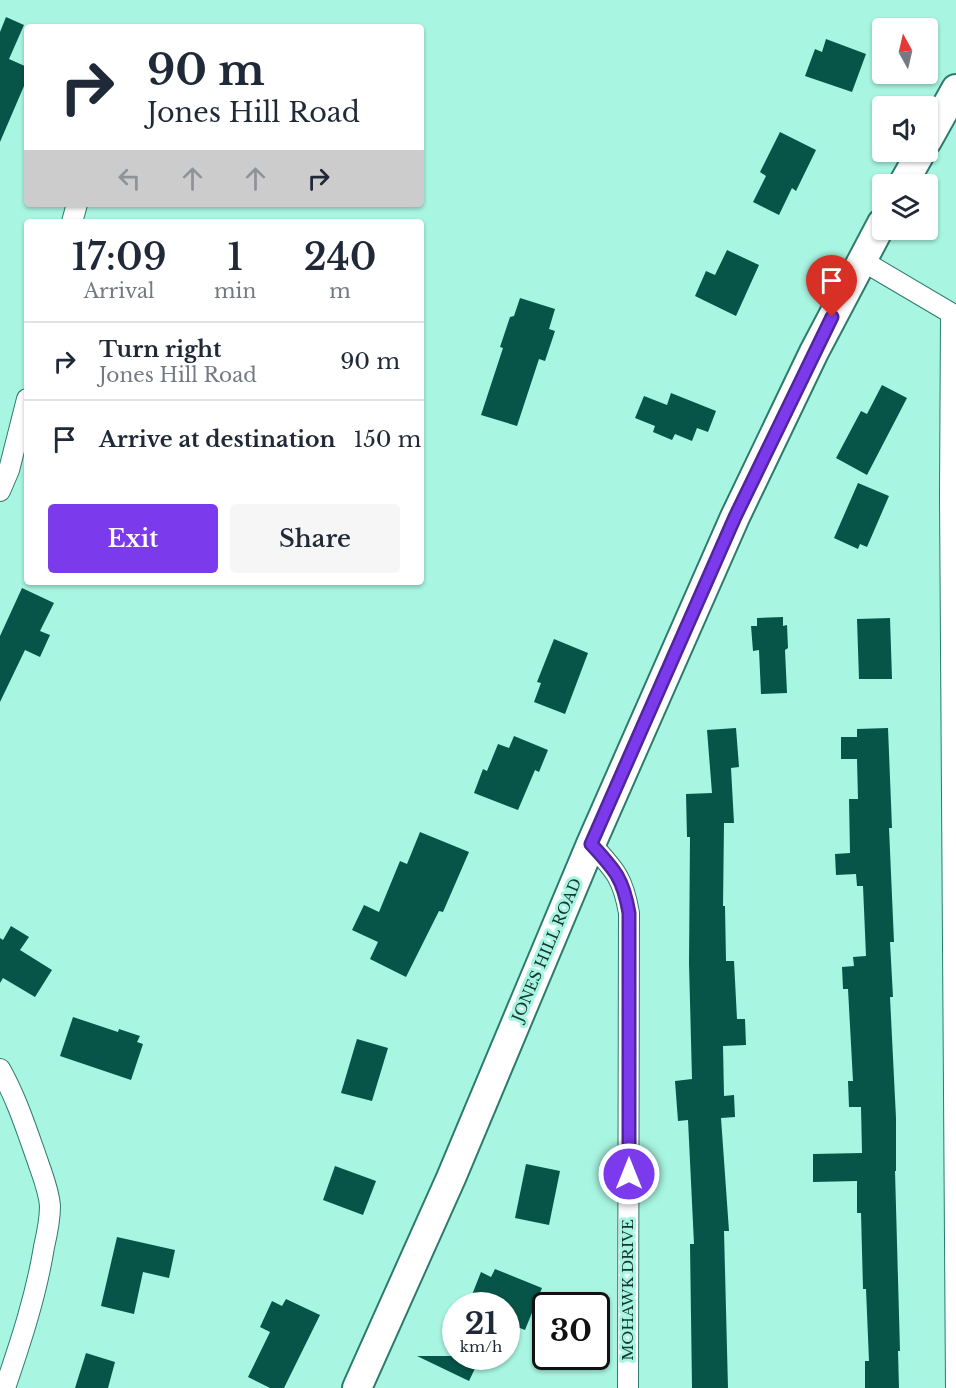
<!DOCTYPE html>
<style>
:root{--surface:#fff;--page:#f6f6f7;--text:#1f2937;--muted:#747a83;--line:#e0e1e3;--accent:#7c3aed}
body{margin:0;font-family:"Libre Baskerville",serif;background:var(--page);color:var(--text);height:100vh;display:flex;flex-direction:column;font-size:22px;white-space:nowrap}
*{box-sizing:border-box;margin:0}
p{font-size:20px;color:var(--muted)}
.icon{flex:none;width:33px;height:33px;fill:none;stroke:currentColor;stroke-width:2;stroke-linecap:round;stroke-linejoin:round}
.map{position:relative;flex:1;overflow:hidden}
.side{position:absolute;left:24px;top:219px;width:400px;height:366px;display:flex;flex-direction:column;background:var(--surface);border-radius:6px;box-shadow:0 2px 4px #0004}
.side>*{flex:none}
.top-card{position:absolute;left:24px;top:24px;width:400px;height:183px;border-radius:6px;box-shadow:0 2px 4px #0004;background:#fff;color:var(--text);overflow:hidden}
.needle{width:39px;rotate:352deg}
.tools{position:absolute;left:872px;top:18px;display:grid;gap:12px}
.tools a{display:grid;place-items:center;width:66px;height:66px;border-radius:6px;background:var(--surface);box-shadow:0 2px 4px #0004;font-size:30px}
.speed{position:absolute;left:442px;top:1292px;display:flex;gap:12px;font-size:30px;font-weight:700;text-align:center}
.speed>*{display:grid;place-content:center;width:78px;height:78px;border-radius:50%;background:var(--surface);box-shadow:0 2px 4px #0004;line-height:1}
.speed small{font-size:15px;font-weight:400}
.speed .limit{border:3px solid #111;border-radius:9px;background:#fff;color:#111}
.pin{position:absolute;display:grid;place-items:center;width:51px;height:51px;color:#fff;margin:-62px -26px;border-radius:50% 50% 50% 0;rotate:-45deg;box-shadow:0 0 6px #0007}
.pin .icon{rotate:45deg}
.me{position:absolute;width:66px;margin:-33px;rotate:0deg;stroke-linejoin:round;filter:drop-shadow(0 0 4px #0008)}
.turn{display:flex;align-items:center;gap:21px;height:126px;padding:0 24px;font-size:27px}
.turn .icon{width:78px;height:78px;stroke-width:2.5}
.turn b{display:block;font-size:42px;line-height:51px}
.lanes{display:flex;align-items:center;height:57px;padding:0 24px;background:#0003;justify-content:center;gap:30px;direction:ltr}
.lanes .off{opacity:.35}
.eta{display:flex;justify-content:space-evenly;align-items:center;height:102px;text-align:center}
.eta b{font-size:36px;font-weight:600;line-height:42px}
.button{display:flex;gap:12px;margin-top:auto;padding:12px 24px}
.button a{flex:1;height:69px;border-radius:6px;background:var(--accent);color:#fff;font-size:24px;font-weight:600;line-height:69px;text-align:center}
.button a+a{background:var(--page);color:var(--text)}
ul{padding:0;list-style:none}
li{display:flex;align-items:center;gap:18px;height:78px;padding:0 24px;border-top:2px solid var(--line)}
li div{flex:1}
li b{display:block;font-size:22px}
li em{font-style:normal}
.map>svg:first-child{display:block}
</style>
<div class="map">
<svg width="956" height="1388" viewBox="0 0 956 1388">
<rect width="100%" height="100%" fill="#a8f5e2"/>
<g fill="#065548">
<path d="M6,17L24,25L9,59L27,67V79L0,142V32Z"/>
<path d="M826,39L866,54L852,92L805,76L815,49L822,52Z"/>
<path d="M780,132L816,150L796,191L792,188L779,215L753,202L766,176L760,172Z"/>
<path d="M727,250L759,265L736,316L695,296L706,271L715,275Z"/>
<path d="M520,298L555,309L549,329L555,331L545,361L539,359L517,426L481,415L503,348L500,347L510,317L514,316Z"/>
<path d="M882,385L907,398L867,475L836,458L861,411L867,414Z"/>
<path d="M671,393L716,411L708,432L697,428L692,441L675,434L672,440L653,432L655,426L635,418L644,396L667,405Z"/>
<path d="M858,483L889,496L867,547L860,544L858,549L834,538Z"/>
<path d="M22,588L54,603L40,631L50,635L40,657L25,650L0,702V636Z"/>
<path d="M783,617V626L787,625L788,648L785,650L787,693L761,694L759,650L753,651L751,626H757V618Z"/>
<path d="M890,618L892,679H859L857,619Z"/>
<path d="M554,639L588,653L565,714L534,702L541,683L537,682Z"/>
<path d="M736,728L739,767L731,768L734,823H724L723,906H725L726,961H734L737,1019H745L746,1045L723,1046L724,1096L734,1095L735,1117L721,1118L729,1231H724L728,1388H692L690,1244H694L688,1120L678,1121L675,1081L692,1079L689,963L690,837H687L686,794L712,793L707,730Z"/>
<path d="M888,728L892,828H889L894,942H890L893,997H890L896,1118V1171H895L900,1351H898L899,1388H865V1361H869L866,1289H863L861,1213H857V1181L813,1182V1154L862,1153L861,1107H849L848,1081H853L848,989H843L842,967L854,966L853,957L866,956L863,886H857L856,874L836,875L835,854L850,853L849,799H858L857,759H841V737H857V729Z"/>
<path d="M514,736L548,750L539,772L535,770L518,810L474,793L483,769L487,771L498,744L509,748Z"/>
<path d="M420,832L469,852L443,912L439,911L406,977L370,959L378,942L352,930L364,905L379,912L400,861L407,864Z"/>
<path d="M11,926L29,937L20,950L52,970L35,997L3,978L0,983V938L3,940Z"/>
<path d="M73,1017L118,1032L119,1029L140,1036L137,1042L143,1044L131,1080L60,1056Z"/>
<path d="M357,1039L388,1048L372,1101L341,1093Z"/>
<path d="M526,1164L560,1171L549,1225L515,1218Z"/>
<path d="M335,1166L376,1181L363,1215L323,1200Z"/>
<path d="M117,1237L175,1250L169,1278L143,1272L134,1314L101,1306Z"/>
<path d="M495,1269L542,1288L525,1330L507,1323V1305H468L481,1272L491,1277Z"/>
<path d="M286,1299L320,1315L284,1388H270L248,1377L270,1332L260,1327L272,1301L282,1306Z"/>
<path d="M86,1353L115,1362L108,1388H75Z"/>
<path d="M417,1356H481L469,1381Z"/>
</g>
<g fill="none" stroke-linecap="round" stroke-linejoin="round">
<defs>
<g id="minor">
<path d="M72,222L77,204"/>
<path d="M861,260L956,316"/>
<path d="M951,314L950,497L956,1388"/>
<path d="M0,491L9,470L27,399"/>
<path d="M591,844C615,870 623,878 629,913L628,1388"/>
<path d="M0,1069C17,1099 27,1131 38,1162C43,1177 49,1191 50,1206C50,1220 47,1234 44,1247C36,1296 21,1341 5,1388"/>
</g>
<g id="secondary">
<path d="M927,141L956,89"/>
<path d="M903,184L921,152"/>
<path d="M357,1388L451,1178L591,844L735,517L814,352L882,223"/>
</g>
</defs>
<use href="#minor" stroke="#2c7b6c" stroke-width="22"/>
<use href="#secondary" stroke="#2c7b6c" stroke-width="32"/>
<use href="#minor" stroke="#fff" stroke-width="20"/>
<use href="#secondary" stroke="#fff" stroke-width="28"/>
</g>
<g fill="none" stroke-linecap="round" stroke-linejoin="round">
<defs>
<path id="route" d="M629,1174V913C623,878 615,870 591,844L735,517L832,317"/>
</defs>
<use href="#route" stroke="#51269a" stroke-width="15"/>
<use href="#route" stroke="#7c3aed" stroke-width="10"/>
</g>
<g text-anchor="middle" stroke-width="6" stroke-linejoin="round" paint-order="stroke">
<g font-size="15" fill="#15362f" stroke="#a8f5e2">
<text transform="translate(547 950) rotate(-67)" y="5">JONES HILL ROAD</text>
<text transform="translate(628 1290) rotate(-90)" y="5">MOHAWK DRIVE</text>
</g>
</g>
</svg>
<div class="tools">
<a><svg class="needle" viewBox="-14 -14 28 28"><path d="M0-13l5 13h-10z" fill="#e53935"/><path d="M0 13l5-13h-10z" fill="#747a83"/></svg></a>
<a><svg class="icon" aria-label="sound" viewBox="0 0 24 24"><path d="M4 9h4l5-4v14l-5-4H4zM17 9q2 3 0 6"/></svg></a>
<a><svg class="icon" aria-label="layers" viewBox="0 0 24 24"><path d="M12 4l9 5-9 5-9-5zM3 14l9 5 9-5"/></svg></a>
</div>
<div class="speed"><div>21<small>km/h</small></div><div class="limit">30</div></div>
<div class="pin" style="left:832px;top:317px;background:#d93025"><svg class="icon" aria-label="arrive" viewBox="0 0 24 24"><path d="M6 21V4h12l-3 4 3 4H6"/></svg></div>
<svg class="me" style="left:629px;top:1174px" viewBox="-20 -20 40 40"><circle r="17" fill="#7c3aed" stroke="#fff" stroke-width="3"/><path d="M0-11L8 9 0 5-8 9z" fill="#fff"/></svg>
<div class="top-card">
<div class="turn"><svg class="icon" aria-label="right" viewBox="0 0 24 24"><path d="M7 20v-9h11M14 6l5 5-5 5"/></svg><div><b>90 m</b>Jones Hill Road</div></div>
<div class="lanes"><svg class="icon off" aria-label="left" viewBox="0 0 24 24"><path d="M17 20v-9H6M10 6l-5 5 5 5"/></svg><svg class="icon off" aria-label="ahead" viewBox="0 0 24 24"><path d="M12 20V5M6 11l6-6 6 6"/></svg><svg class="icon off" aria-label="ahead" viewBox="0 0 24 24"><path d="M12 20V5M6 11l6-6 6 6"/></svg><svg class="icon" aria-label="right" viewBox="0 0 24 24"><path d="M7 20v-9h11M14 6l5 5-5 5"/></svg></div>
</div>
<section class="side">
<div class="eta">
<div><b>17:09</b><p>Arrival</p></div>
<div><b>1</b><p>min</p></div>
<div><b>240</b><p>m</p></div>
</div>
<ul>
<li><svg class="icon" aria-label="right" viewBox="0 0 24 24"><path d="M7 20v-9h11M14 6l5 5-5 5"/></svg><div><b>Turn right</b><p>Jones Hill Road</p></div><em>90 m</em></li>
<li><svg class="icon" aria-label="arrive" viewBox="0 0 24 24"><path d="M6 21V4h12l-3 4 3 4H6"/></svg><div><b>Arrive at destination</b></div><em>150 m</em></li>
</ul>
<div class="button"><a>Exit</a><a>Share</a></div>
</section>
</div>
